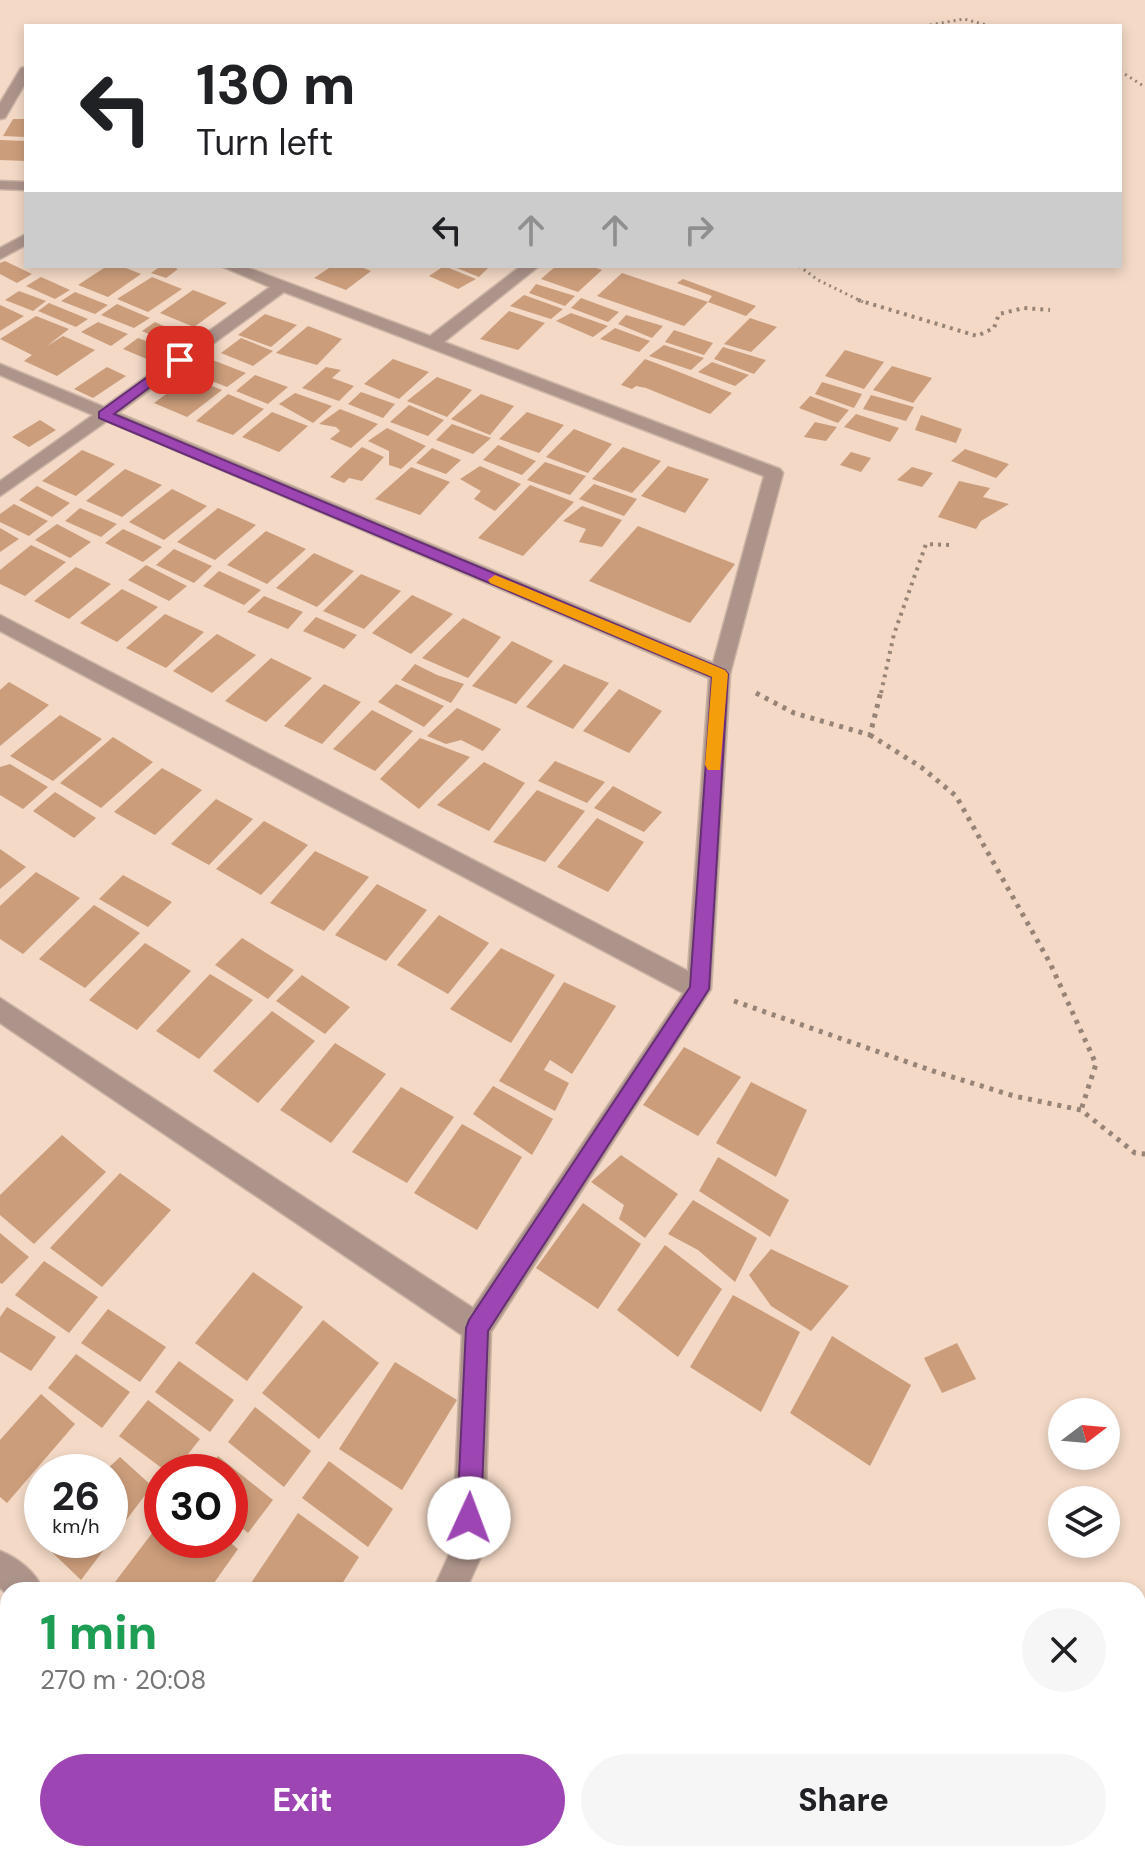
<!DOCTYPE html>
<meta charset="utf-8">
<style>
:root{--surface:#fff;--page:#f6f6f6;--text:#202124;--muted:#757577;--accent:#9d46b3}
body{margin:0;font-family:"DM Sans",sans-serif;background:var(--page);color:var(--text);height:100vh;display:flex;flex-direction:column;font-size:30px;white-space:nowrap}
*{box-sizing:border-box;margin:0}
p{font-size:26px;color:var(--muted)}
.icon{flex:none;width:44px;height:44px;fill:none;stroke:currentColor;stroke-width:2;stroke-linecap:round;stroke-linejoin:round}
.map{position:relative;flex:1;overflow:hidden}
.sheet{position:absolute;left:0px;top:1582px;width:1146px;height:280px;display:flex;flex-direction:column;background:var(--surface);border-radius:24px 24px 0 0;box-shadow:0 4px 12px #0003}
.sheet>*{flex:none}
.top-card{position:absolute;left:24px;top:24px;width:1098px;height:244px;border-radius:0px;box-shadow:0 4px 12px #0003;background:#fff;color:var(--text);overflow:hidden}
.needle{width:52px;rotate:74deg}
.fabs{position:absolute;left:1048px;top:1398px;display:grid;gap:16px}
.fabs a{display:grid;place-items:center;width:72px;height:72px;border-radius:50%;background:var(--surface);box-shadow:0 4px 12px #0003;font-size:40px}
.speed{position:absolute;left:24px;top:1454px;display:flex;gap:16px;font-size:40px;font-weight:700;text-align:center}
.speed>*{display:grid;place-content:center;width:104px;height:104px;border-radius:50%;background:var(--surface);box-shadow:0 4px 12px #0003;line-height:1}
.speed small{font-size:20px;font-weight:400}
.speed .limit{border:12px solid #d22;background:#fff;color:#111}
.pin{position:absolute;display:grid;place-items:center;width:68px;height:68px;color:#fff;margin:-34px;border-radius:16px;box-shadow:0 4px 12px #0006}
.me{position:absolute;width:88px;margin:-44px;rotate:2deg;stroke-linejoin:round;filter:drop-shadow(0 0 6px #0008)}
.turn{display:flex;align-items:center;gap:28px;height:168px;padding:0 40px;font-size:36px}
.turn .icon{width:104px;height:104px;stroke-width:2.5}
.turn b{display:block;font-size:56px;line-height:68px}
.lanes{display:flex;align-items:center;height:76px;padding:0 40px;background:#0003;justify-content:center;gap:40px;direction:ltr}
.lanes .off{opacity:.35}
.round{display:grid;place-items:center;flex:none;width:84px;height:84px;border-radius:42px;background:var(--page)}
.headline{display:flex;align-items:center;justify-content:space-between;height:136px;padding:0 40px}
h1{font-size:48px;font-weight:800;line-height:60px;color:#1e9e55}
.action{display:flex;gap:16px;margin-top:auto;padding:16px 40px}
.action a{flex:1;height:92px;border-radius:48px;background:var(--accent);color:#fff;font-size:32px;font-weight:800;line-height:92px;text-align:center}
.action a+a{background:var(--page);color:var(--text)}
.map>svg:first-child{display:block}
</style>
<div class="map">
<svg width="1145" height="1862" viewBox="0 0 1145 1862">
<rect width="100%" height="100%" fill="#f3d9c6"/>
<g fill="#cb9d7b">
<path d="M13,119H26V137L3,136Z"/>
<path d="M0,140L26,141V161L0,160Z"/>
<path d="M5,261L32,274L17,283L0,274V263Z"/>
<path d="M107,266H121L141,274L108,297L78,285Z"/>
<path d="M161,266H169L178,269L166,278L151,273Z"/>
<path d="M332,266H359L371,271L346,290L314,278Z"/>
<path d="M444,266L476,279L458,289L429,276Z"/>
<path d="M452,266H486L489,267L479,277Z"/>
<path d="M556,266H591L602,270L578,292L541,279Z"/>
<path d="M622,273L708,302L684,326L597,296Z"/>
<path d="M41,277L70,290L55,299L26,286Z"/>
<path d="M152,277L182,289L148,312L117,299Z"/>
<path d="M683,279L756,306L746,316L708,302L712,296L677,283Z"/>
<path d="M536,284L575,296L565,306L529,293Z"/>
<path d="M193,290L227,303L194,327L160,313Z"/>
<path d="M19,291L46,301L33,311L5,300Z"/>
<path d="M75,292L108,305L95,314L61,301Z"/>
<path d="M524,295L563,309L551,319L510,306Z"/>
<path d="M581,298L619,312L608,322L571,308Z"/>
<path d="M49,303L88,319L76,327L38,311Z"/>
<path d="M117,304L150,318L134,328L101,315Z"/>
<path d="M0,305L24,316L0,331Z"/>
<path d="M509,311L545,323L518,350L480,339Z"/>
<path d="M571,313L608,326L593,337L556,321Z"/>
<path d="M265,314L297,325L271,347L238,335Z"/>
<path d="M626,315L663,326L652,338L618,324Z"/>
<path d="M36,316L69,329L47,346L63,336L95,350L57,376L24,361L32,355L0,339Z"/>
<path d="M750,318L777,327L751,352L724,344Z"/>
<path d="M98,322L128,334L111,346L81,332Z"/>
<path d="M155,322L186,336L173,345L142,331Z"/>
<path d="M308,326L342,339L317,365L276,353Z"/>
<path d="M615,328L650,341L639,352L600,339Z"/>
<path d="M674,330L713,343L704,355L665,342Z"/>
<path d="M138,338L165,348L149,360L123,349Z"/>
<path d="M241,338L273,351L253,366L221,353Z"/>
<path d="M664,345L704,358L691,370L649,356Z"/>
<path d="M723,347L766,360L754,374L714,359Z"/>
<path d="M845,350L884,362L864,389L825,376Z"/>
<path d="M210,359L246,373L227,387L191,373Z"/>
<path d="M393,359L429,372L399,399L364,384Z"/>
<path d="M645,359L669,368L732,393L710,414L646,388L636,386L632,389L621,385Z"/>
<path d="M712,362L749,375L735,386L698,372Z"/>
<path d="M892,366L932,378L913,403L873,390Z"/>
<path d="M107,367L126,376L93,398L74,389Z"/>
<path d="M326,367L341,370L332,378L354,386L339,401L302,388Z"/>
<path d="M255,375L288,387L268,404L236,391Z"/>
<path d="M189,377L222,390L187,417L154,403Z"/>
<path d="M437,377L472,390L447,417L407,401Z"/>
<path d="M822,382L862,394L854,408L815,394Z"/>
<path d="M361,392L395,404L383,418L348,404Z"/>
<path d="M295,393L332,406L313,423L279,404Z"/>
<path d="M228,394L264,409L233,435L196,421Z"/>
<path d="M481,394L514,406L490,435L451,419Z"/>
<path d="M871,395L914,407L906,421L863,409Z"/>
<path d="M810,396L849,410L838,423L799,408Z"/>
<path d="M409,405L444,420L428,436L390,422Z"/>
<path d="M340,409L378,424L351,448L330,439L340,431L336,427L319,424Z"/>
<path d="M272,412L308,426L279,452L242,437Z"/>
<path d="M527,412L564,425L539,453L499,439Z"/>
<path d="M856,414L899,428L890,442L844,427Z"/>
<path d="M921,415L962,429L956,443L915,430Z"/>
<path d="M40,420L56,430L29,447L12,437Z"/>
<path d="M815,422L837,427L826,441L804,437Z"/>
<path d="M452,424L491,438L473,454L436,440Z"/>
<path d="M387,428L426,446L401,469L389,465V451L368,441Z"/>
<path d="M574,429L612,444L588,473L546,457Z"/>
<path d="M498,445L536,461L522,475L483,460Z"/>
<path d="M362,447L384,457L362,481L349,478L344,483L330,477Z"/>
<path d="M623,447L661,461L632,493L592,479Z"/>
<path d="M432,448L461,460L446,474L416,463Z"/>
<path d="M965,449L1009,464L996,478L951,461Z"/>
<path d="M82,450L115,464L76,496L42,481Z"/>
<path d="M851,452L871,458L861,472L840,465Z"/>
<path d="M545,462L586,476L570,495L527,480Z"/>
<path d="M480,466L521,484L495,511L474,499L481,491L460,479Z"/>
<path d="M668,466L709,479L685,513L641,496Z"/>
<path d="M411,467L450,482L420,515L375,499Z"/>
<path d="M912,467L933,473L922,487L897,480Z"/>
<path d="M125,469L162,485L122,517L86,501Z"/>
<path d="M959,481L990,488L983,497L1009,504L981,521L976,529L938,517Z"/>
<path d="M594,484L637,499L624,516L579,499Z"/>
<path d="M530,485L574,502L523,556L478,538Z"/>
<path d="M37,486L70,503L52,517L19,500Z"/>
<path d="M172,489L207,506L164,540L129,522Z"/>
<path d="M14,504L48,521L29,536L0,522V514Z"/>
<path d="M582,506L622,520L602,547L579,542L586,529L563,521Z"/>
<path d="M80,508L117,524L101,537L65,521Z"/>
<path d="M218,508L256,525L215,560L177,542Z"/>
<path d="M57,524L91,542L70,558L35,540Z"/>
<path d="M638,526L735,564L690,623L589,581Z"/>
<path d="M0,528L19,539L0,552Z"/>
<path d="M123,529L162,547L143,562L105,543Z"/>
<path d="M266,531L306,549L267,584L227,565Z"/>
<path d="M31,545L66,562L25,596L0,584V570Z"/>
<path d="M174,549L212,566L194,583L156,565Z"/>
<path d="M314,553L354,571L317,607L276,588Z"/>
<path d="M146,565L187,586L169,601L128,580Z"/>
<path d="M76,567L111,584L69,619L34,601Z"/>
<path d="M219,571L261,590L244,605L203,586Z"/>
<path d="M361,574L401,591L364,629L323,611Z"/>
<path d="M122,589L158,607L117,642L80,623Z"/>
<path d="M412,595L453,614L411,654L372,633Z"/>
<path d="M264,596L303,612L288,629L247,612Z"/>
<path d="M165,614L204,632L166,668L126,648Z"/>
<path d="M316,617L357,635L344,649L303,631Z"/>
<path d="M463,618L501,637L468,678L422,658Z"/>
<path d="M217,634L256,655L212,693L173,671Z"/>
<path d="M512,641L553,661L516,704L472,686Z"/>
<path d="M271,658L312,678L266,722L225,701Z"/>
<path d="M415,664L437,675L464,684L451,703L401,680Z"/>
<path d="M564,664L609,683L573,729L526,707Z"/>
<path d="M9,682L49,705L0,746V690Z"/>
<path d="M324,684L361,702L322,744L284,726Z"/>
<path d="M396,684L444,706L424,727L378,702Z"/>
<path d="M619,689L662,711L629,753L583,731Z"/>
<path d="M457,708L501,729L483,751L461,740L446,744L427,736Z"/>
<path d="M372,710L413,731L375,771L333,749Z"/>
<path d="M60,715L102,739L53,781L10,756Z"/>
<path d="M113,737L153,762L101,808L60,783Z"/>
<path d="M420,738L470,757L419,809L380,779Z"/>
<path d="M555,761L605,782L587,803L538,781Z"/>
<path d="M484,762L525,783L489,831L437,805Z"/>
<path d="M10,764L48,787L23,809L0,795V767Z"/>
<path d="M162,768L202,790L155,835L114,812Z"/>
<path d="M613,786L662,812L644,832L594,808Z"/>
<path d="M537,790L585,811L545,862L493,842Z"/>
<path d="M55,792L96,818L74,838L33,811Z"/>
<path d="M216,799L253,819L209,865L171,844Z"/>
<path d="M597,818L644,842L608,892L557,867Z"/>
<path d="M264,821L308,845L261,895L216,869Z"/>
<path d="M0,849L26,867L0,889Z"/>
<path d="M315,851L369,877L324,931L270,903Z"/>
<path d="M36,872L80,898L23,954L0,939V906Z"/>
<path d="M123,875L172,902L148,927L99,899Z"/>
<path d="M377,884L427,910L386,961L335,935Z"/>
<path d="M94,905L140,933L85,988L39,959Z"/>
<path d="M439,915L489,943L448,994L397,965Z"/>
<path d="M242,938L294,970L268,999L215,965Z"/>
<path d="M145,943L191,971L137,1030L89,1000Z"/>
<path d="M501,948L555,975L511,1043L450,1009Z"/>
<path d="M210,974L253,1000L199,1059L156,1031Z"/>
<path d="M302,975L350,1007L325,1034L276,1001Z"/>
<path d="M564,982L616,1006L572,1074L550,1060L544,1070L569,1083L555,1111L499,1081Z"/>
<path d="M272,1011L315,1041L258,1103L213,1071Z"/>
<path d="M335,1043L386,1074L331,1143L280,1110Z"/>
<path d="M684,1047L741,1077L698,1136L643,1105Z"/>
<path d="M751,1082L807,1110L776,1177L716,1143Z"/>
<path d="M493,1086L553,1119L532,1155L473,1114Z"/>
<path d="M401,1087L454,1117L407,1183L352,1152Z"/>
<path d="M462,1124L522,1157L477,1230L414,1193Z"/>
<path d="M62,1135L106,1172L34,1244L0,1215V1195Z"/>
<path d="M621,1155L678,1194L645,1238L619,1219L624,1205L591,1182Z"/>
<path d="M718,1157L789,1200L770,1237L699,1191Z"/>
<path d="M120,1173L171,1210L102,1287L50,1248Z"/>
<path d="M693,1200L757,1238L735,1282L698,1250L668,1234Z"/>
<path d="M583,1203L641,1244L598,1309L536,1268Z"/>
<path d="M0,1233L29,1257L2,1284L0,1283Z"/>
<path d="M665,1245L722,1289L678,1357L617,1310Z"/>
<path d="M771,1249L849,1286L811,1331L771,1306L749,1275Z"/>
<path d="M44,1261L98,1297L69,1333L15,1295Z"/>
<path d="M253,1272L303,1307L247,1381L195,1343Z"/>
<path d="M733,1295L800,1332L761,1412L690,1367Z"/>
<path d="M7,1307L56,1337L31,1371L0,1352V1317Z"/>
<path d="M108,1309L166,1347L140,1382L81,1343Z"/>
<path d="M323,1320L379,1363L319,1439L262,1393Z"/>
<path d="M832,1336L911,1385L870,1466L790,1413Z"/>
<path d="M957,1343L976,1379L942,1393L924,1358Z"/>
<path d="M76,1354L130,1392L102,1428L48,1388Z"/>
<path d="M179,1361L234,1400L210,1432L155,1392Z"/>
<path d="M395,1362L457,1400L402,1490L339,1449Z"/>
<path d="M41,1394L75,1424L7,1503L0,1497V1440Z"/>
<path d="M148,1400L200,1439L174,1472H167L119,1436Z"/>
<path d="M255,1407L311,1451L284,1487L228,1442Z"/>
<path d="M218,1456L273,1500L248,1533L230,1518V1472H205Z"/>
<path d="M120,1457L152,1486L81,1580L33,1534L42,1526V1540H110V1472H104Z"/>
<path d="M329,1461L393,1509L368,1547L302,1498Z"/>
<path d="M298,1513L359,1557L338,1590H261L251,1583Z"/>
<path d="M162,1520V1540H227L238,1549L209,1590H109Z"/>
</g>
<g fill="none" stroke-linecap="round" stroke-linejoin="round">
<defs>
<g id="minor">
<path d="M26,67V82L5,118L0,119V103L21,68Z"/>
<path d="M0,181L26,182V190L0,189Z"/>
<path d="M26,234V245L0,259V248Z"/>
<path d="M221,266H243L430,336L521,266H539L444,342L780,469L783,473L730,674L711,989L491,1332L484,1550L466,1590H433L452,1548L462,1335L0,1023V998L473,1308L683,993L0,631V615L688,971L709,678L107,421L0,496V481L93,415L0,375V364L104,407L270,287ZM284,292L764,476L713,663L118,413Z"/>
<path d="M0,1551C18,1558 36,1572 43,1590H8V1595L0,1588Z"/>
</g>
</defs>
<use href="#minor" stroke="#cbb4a4" stroke-width="3"/>
<g stroke="#978476" stroke-width="3" stroke-dasharray="2 4" stroke-linecap="butt">
<path d="M924,26L964,19L990,26"/>
<path d="M1120,71L1145,87"/>
<path d="M799,266L818,280L863,302"/>
</g>
<g stroke="#978476" stroke-width="4" stroke-dasharray="3 5" stroke-linecap="butt">
<path d="M858,300L977,336L994,328L999,314L1024,308L1050,310"/>
<path d="M881,693L894,634L926,544L950,545"/>
</g>
<g stroke="#978476" stroke-width="5" stroke-dasharray="4 6" stroke-linecap="butt">
<path d="M756,693L794,713L870,735L881,691"/>
<path d="M870,735L921,767L956,796L1050,963L1096,1064L1081,1110"/>
<path d="M734,1001L933,1071L1014,1096L1081,1110L1135,1153L1145,1154"/>
</g>
<use href="#minor" fill="#ad948b" fill-rule="evenodd"/>
</g>
<path fill="#9d46b3" stroke="#662e74" stroke-width="2" d="M175,357L186,360L114,414L725,670L728,674L709,989L488,1331L481,1518L478,1526L469,1530L461,1526L457,1518L466,1328L469,1320L690,987L712,677L99,418V412Z"/>
<path fill="#f59e0b" d="M495,575L725,670L728,674L720,770H708L705,765L712,677L490,583L488,580Z"/>
</svg>
<div class="fabs">
<a><svg class="needle" viewBox="-14 -14 28 28"><path d="M0-13l5 13h-10z" fill="#e53935"/><path d="M0 13l5-13h-10z" fill="#757577"/></svg></a>
<a><svg class="icon" aria-label="layers" viewBox="0 0 24 24"><path d="M12 4l9 5-9 5-9-5zM3 14l9 5 9-5"/></svg></a>
</div>
<div class="speed"><div>26<small>km/h</small></div><div class="limit">30</div></div>
<div class="pin" style="left:180px;top:360px;background:#d93025"><svg class="icon" aria-label="arrive" viewBox="0 0 24 24"><path d="M6 21V4h12l-3 4 3 4H6"/></svg></div>
<svg class="me" style="left:469px;top:1518px" viewBox="-20 -20 40 40"><circle r="19" fill="#fff"/><path d="M0-13L10 11 0 6-10 11z" fill="#9d46b3"/></svg>
<div class="top-card">
<div class="turn"><svg class="icon" aria-label="left" viewBox="0 0 24 24"><path d="M17 20v-9H6M10 6l-5 5 5 5"/></svg><div><b>130 m</b>Turn left</div></div>
<div class="lanes"><svg class="icon" aria-label="left" viewBox="0 0 24 24"><path d="M17 20v-9H6M10 6l-5 5 5 5"/></svg><svg class="icon off" aria-label="ahead" viewBox="0 0 24 24"><path d="M12 20V5M6 11l6-6 6 6"/></svg><svg class="icon off" aria-label="ahead" viewBox="0 0 24 24"><path d="M12 20V5M6 11l6-6 6 6"/></svg><svg class="icon off" aria-label="right" viewBox="0 0 24 24"><path d="M7 20v-9h11M14 6l5 5-5 5"/></svg></div>
</div>
<section class="sheet">
<div class="headline"><div><h1>1 min</h1><p>270 m · 20:08</p></div><a class="round"><svg class="icon" aria-label="close" viewBox="0 0 24 24"><path d="M6 6l12 12M18 6L6 18"/></svg></a></div>
<div class="action"><a>Exit</a><a>Share</a></div>
</section>
</div>
